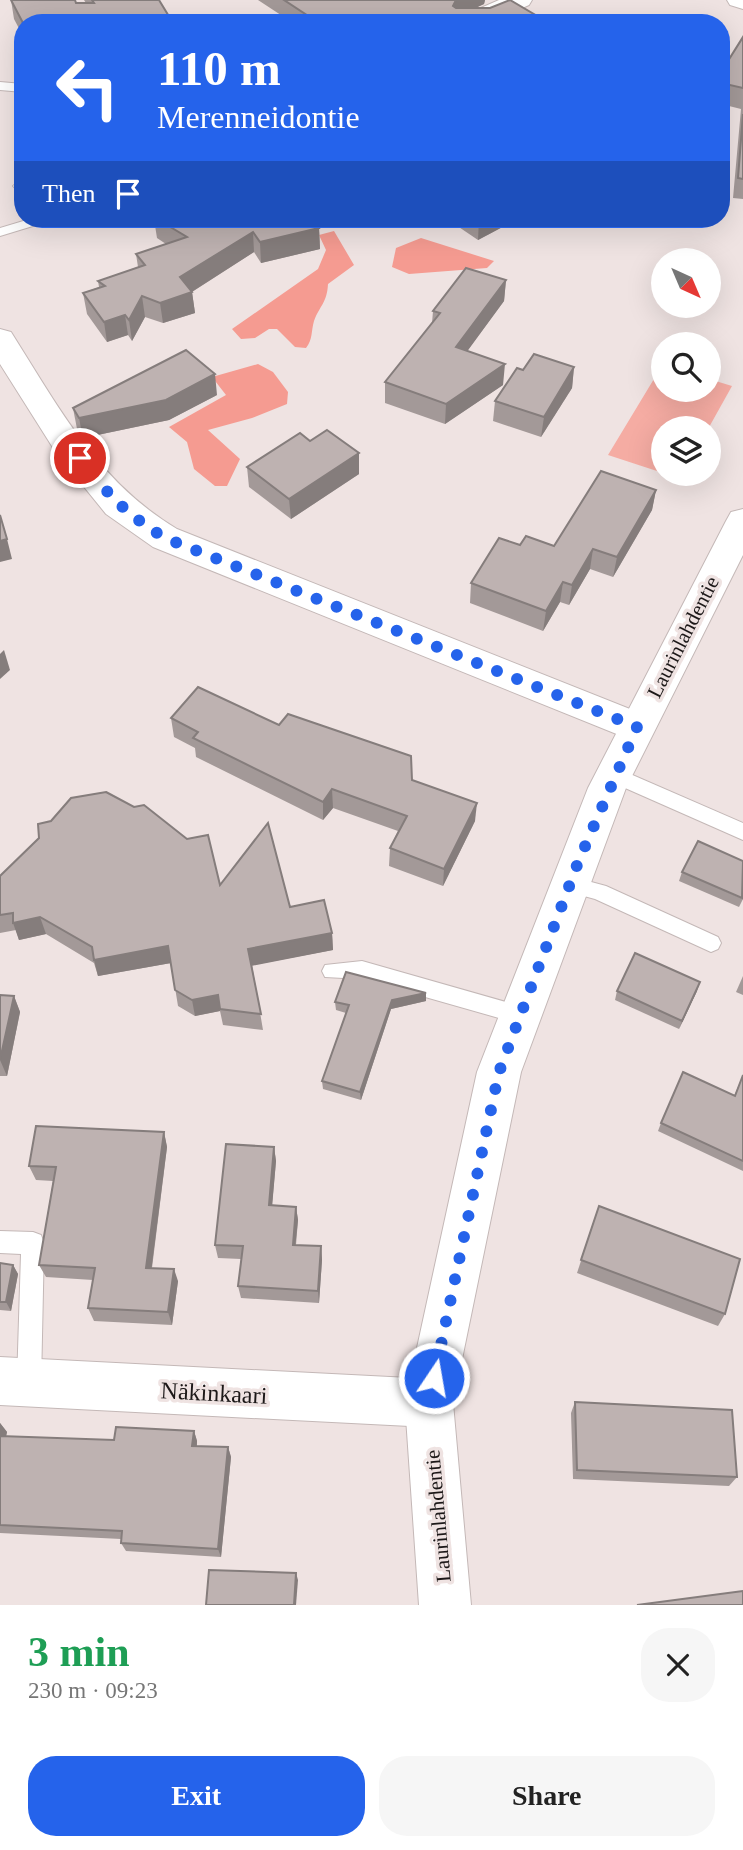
<!DOCTYPE html>
<meta charset="utf-8">
<style>
:root{--surface:#fff;--page:#f6f6f6;--text:#222;--muted:#767676;--accent:#2563eb}
body{margin:0;font-family:Georgia,serif;background:var(--page);color:var(--text);height:100vh;display:flex;flex-direction:column;font-size:26px;white-space:nowrap}
*{box-sizing:border-box;margin:0}
p{font-size:23px;color:var(--muted)}
.icon{flex:none;width:38px;height:38px;fill:none;stroke:currentColor;stroke-width:2;stroke-linecap:round;stroke-linejoin:round}
.map{position:relative;height:1605px;overflow:hidden}
.panel{display:flex;flex-direction:column;background:var(--surface);flex:1}
.panel>*{flex:none}
.banner{position:absolute;left:14px;top:14px;width:716px;height:214px;border-radius:28px;box-shadow:0 7px 28px #0002;background:#2563eb;color:#fff;overflow:hidden}
.needle{width:46px;rotate:136deg}
.buttons{position:absolute;left:651px;top:248px;display:grid;gap:14px}
.buttons a{display:grid;place-items:center;width:70px;height:70px;border-radius:50%;background:var(--surface);box-shadow:0 7px 28px #0002;font-size:35px}
.pin{position:absolute;display:grid;place-items:center;width:60px;height:60px;color:#fff;margin:-30px;border:4px solid #fff;border-radius:50%;box-shadow:0 2px 7px #0007}
.me{position:absolute;width:77px;margin:-38px;rotate:12deg;stroke-linejoin:round;filter:drop-shadow(0 0 5px #0008)}
.turn{display:flex;align-items:center;gap:24px;height:147px;padding:0 28px;font-size:32px}
.turn .icon{width:91px;height:91px;stroke-width:2.5}
.turn b{display:block;font-size:49px;line-height:60px}
.then{display:flex;align-items:center;height:66px;padding:0 28px;background:#0003;gap:14px;font-size:26px}
.round{display:grid;place-items:center;flex:none;width:74px;height:74px;border-radius:28px;background:var(--page)}
.summary{display:flex;align-items:center;justify-content:space-between;height:119px;padding:0 28px}
h1{font-size:42px;font-weight:700;line-height:52px;color:#1e9e55}
.primary-button{display:flex;gap:14px;margin-top:auto;padding:14px 28px}
.primary-button a{flex:1;height:80px;border-radius:28px;background:var(--accent);color:#fff;font-size:28px;font-weight:700;line-height:80px;text-align:center}
.primary-button a+a{background:var(--page);color:var(--text)}
.map>svg:first-child{display:block}
</style>
<div class="map">
<svg width="743" height="1605" viewBox="0 0 743 1605">
<rect width="100%" height="100%" fill="#efe3e2"/>
<path fill="#f5aca3" d="M663,364V390H709V379L732,386L708,429H663V473L608,455Z"/>
<g fill="#f59b91">
<path d="M334,231L354,265L328,284C327,303 320,305 314,321C311,331 313,339 306,348L295,347L277,329H269L255,338L241,339L232,329L318,269L326,250L319,235Z"/>
<path d="M421,238L494,261L487,268L409,274L392,267L396,248Z"/>
<path d="M258,364L273,372L288,392L287,404L252,418L208,430L240,459L227,486H215L194,469L187,442L169,427L226,395L212,377Z"/>
</g>
<g fill="none" stroke-linecap="round" stroke-linejoin="round">
<defs>
<g id="service">
<path d="M0,82L23,84V92L0,90Z"/>
<path d="M23,178V195L13,186Z"/>
<path d="M30,219H44L46,222L0,236V228Z"/>
<path d="M614,767L743,823V840L607,780L604,775L607,770Z"/>
<path d="M569,876L606,886L718,937L721,943L718,949L711,952L595,899L562,890L559,884L562,878Z"/>
<path d="M362,961L520,1006L527,1008L531,1015L527,1022L520,1024L362,979L325,977L322,971L325,965Z"/>
<path d="M0,1231L33,1232L41,1235L44,1243L41,1383L38,1392L29,1395L20,1392L17,1383L21,1254L0,1253Z"/>
</g>
<g id="minor">
<path d="M499,0H532L529,5L489,23H455L458,18Z"/>
<path d="M727,0H743V9L730,5Z"/>
<path d="M0,329L11,332C59,408 98,482 177,529L650,717L656,727L650,737L637,742L624,737L153,547L106,514L55,451L0,364Z"/>
<path d="M0,1357L429,1379L446,1386L453,1403L446,1420L429,1427L0,1405Z"/>
</g>
<path id="tertiary" d="M743,509V555L626,788L521,1072L453,1403L471,1605H419L405,1403L477,1072L588,788L726,521L731,512Z"/>
</defs>
<use href="#service" stroke="#c4b8b7" stroke-width="2"/>
<use href="#minor" stroke="#c4b8b7" stroke-width="2"/>
<use href="#tertiary" stroke="#c4b8b7" stroke-width="2"/>
<use href="#service" fill="#fff" fill-rule="evenodd"/>
<use href="#minor" fill="#fff" fill-rule="evenodd"/>
<use href="#tertiary" fill="#fff" fill-rule="evenodd"/>
</g>
<g fill="#a39998">
<path d="M11,0H75L76,3H86L84,0H159L23,23V36L14,19Z"/>
<path d="M258,0H485L484,4L475,8L549,23H293Z"/>
<path d="M743,37V199L733,198L741,109L721,104V72Z"/>
<path d="M154,219H314L319,228L320,249L261,263L254,252L192,292L195,313L163,323L145,317L132,341L128,335L107,342L87,314L83,293L99,287L98,281L138,267L136,254L166,244L157,238Z"/>
<path d="M376,219H403L387,227Z"/>
<path d="M447,219H514V221L478,240Z"/>
<path d="M506,280L504,301L467,351L503,385L445,424L385,403V382L432,323L433,311Z"/>
<path d="M574,367L572,388L541,437L493,421L495,401L523,370Z"/>
<path d="M217,395L169,420L83,438L77,429L73,408Z"/>
<path d="M310,441L359,453V474L291,519L249,487L247,467Z"/>
<path d="M656,490L652,510L613,577L590,569L569,605L560,602L543,631L470,603L471,583L520,545L554,546Z"/>
<path d="M171,718L279,725L412,780L475,821L443,886L389,866L390,848L398,831L333,808L323,820L196,757L195,748L174,737Z"/>
<path d="M682,872L743,899L739,907L679,881Z"/>
<path d="M0,876L220,885L290,907L332,933L333,950L252,965L263,1030L223,1025L220,1011L195,1016L178,1006L171,963L98,976L94,963L46,934L19,940L16,930L0,933Z"/>
<path d="M743,976V995L736,992Z"/>
<path d="M617,991H697L679,1029L615,1000Z"/>
<path d="M426,993V1001L391,1009L361,1100L323,1089L322,1081L346,1013L336,1010L335,1002Z"/>
<path d="M0,995L14,996L20,1012L7,1076H0Z"/>
<path d="M743,1075V1171L658,1131L661,1123L734,1096Z"/>
<path d="M164,1132L167,1147L152,1268L178,1281L172,1325L94,1321L88,1308L93,1280L46,1277L39,1265L53,1181L36,1180L29,1166Z"/>
<path d="M274,1147L276,1161L272,1205L296,1207L298,1220L296,1245L321,1246L322,1260L319,1303L241,1298L238,1286L241,1259L218,1258L215,1245Z"/>
<path d="M599,1206L725,1314L718,1326L577,1273Z"/>
<path d="M0,1263L13,1265L18,1274L11,1311L0,1310Z"/>
<path d="M575,1402L737,1477L729,1486L573,1479L571,1413Z"/>
<path d="M0,1423L7,1432L6,1436L114,1440L194,1431L197,1441V1446L228,1447L231,1457L221,1557L126,1551L121,1543V1539L0,1533Z"/>
</g>
<g fill="#857d7c">
<path d="M456,0H485L484,4L456,17L453,6Z"/>
<path d="M388,219H403L387,227Z"/>
<path d="M479,219H514V221L478,240Z"/>
<path d="M319,228L320,249L261,263L260,242Z"/>
<path d="M253,232L254,252L190,293L192,292L195,313L163,323L160,303L180,277Z"/>
<path d="M506,280L504,301L455,368L456,347Z"/>
<path d="M142,296L145,317L132,341L129,320Z"/>
<path d="M125,315L128,335L107,342L104,322Z"/>
<path d="M505,364L503,385L445,424L446,404Z"/>
<path d="M574,367L572,388L541,437L544,417Z"/>
<path d="M215,374L217,395L169,420L83,438L79,418Z"/>
<path d="M359,453V474L291,519L289,499Z"/>
<path d="M656,490L652,510L613,577L617,557Z"/>
<path d="M7,539L12,559L0,562V541Z"/>
<path d="M593,549L590,569L569,605L572,585Z"/>
<path d="M563,582L560,602L543,631L546,611Z"/>
<path d="M4,650L10,670L0,679V654Z"/>
<path d="M332,789L333,808L323,820V802Z"/>
<path d="M477,803L475,821L443,886L444,869Z"/>
<path d="M40,917L46,934L19,940L13,923Z"/>
<path d="M332,933L333,950L251,966L248,949Z"/>
<path d="M168,946L171,963L98,976L94,960Z"/>
<path d="M700,982L697,991L679,1029L682,1021Z"/>
<path d="M426,993V1001L391,1009L361,1100L360,1092L392,1000Z"/>
<path d="M218,995L220,1011L195,1016L192,1000Z"/>
<path d="M14,996L20,1012L7,1076L0,1060Z"/>
<path d="M164,1132L167,1147L150,1280L146,1268Z"/>
<path d="M274,1147L276,1161L271,1219L269,1205Z"/>
<path d="M296,1207L298,1220L294,1258L293,1245Z"/>
<path d="M321,1246L322,1260L319,1303L318,1291Z"/>
<path d="M13,1265L18,1274L11,1311L6,1302Z"/>
<path d="M174,1269L178,1281L172,1325L168,1312Z"/>
<path d="M0,1423L7,1432L4,1445L0,1440Z"/>
<path d="M194,1431L197,1441L196,1455L192,1446Z"/>
<path d="M228,1447L231,1457L221,1557L218,1549Z"/>
<path d="M296,1573L298,1580L296,1605H294Z"/>
</g>
<g fill="#beb2b1" stroke="#857d7c" stroke-width="2">
<path d="M11,0H75L76,3H94L92,0H159L173,23H23Z"/>
<path d="M284,0H456L453,6L456,8H490L510,0L549,23H319Z"/>
<path d="M743,37V88L721,83V72Z"/>
<path d="M743,114V179L738,178Z"/>
<path d="M157,219H314L319,228L260,242L253,232L180,277L192,292L160,303L142,296L129,320L125,315L104,322L83,293L105,286L98,281L145,265L136,254L187,237Z"/>
<path d="M466,268L506,280L456,347L505,364L446,404L385,382L440,313L433,311Z"/>
<path d="M186,350L215,374L166,400L79,418L73,408Z"/>
<path d="M534,354L574,367L544,417L495,401L517,368L523,370Z"/>
<path d="M327,430L359,453L289,499L247,467L300,433L310,441Z"/>
<path d="M601,471L656,490L617,557L593,549L572,585L563,582L546,611L471,583L499,538L520,545L526,536L554,546Z"/>
<path d="M0,515L7,539L0,541Z"/>
<path d="M198,687L279,725L288,714L411,756L412,780L477,803L444,869L390,848L407,816L332,789L323,802L193,738L198,732L171,718Z"/>
<path d="M106,792L134,807L144,805L187,839L208,835L220,885L268,823L290,907L324,900L332,933L248,949L261,1014L220,1009L218,995L192,1000L175,990L168,946L94,960L92,947L40,917L13,923V913L0,915V876L39,838L38,824L51,821L71,798Z"/>
<path d="M698,841L743,861L742,898L682,872Z"/>
<path d="M635,953L700,982L682,1021L617,991Z"/>
<path d="M346,972L426,993L392,1000L360,1092L322,1081L349,1005L335,1002Z"/>
<path d="M0,995L14,996L0,1060Z"/>
<path d="M683,1072L735,1096L743,1075V1161L661,1123Z"/>
<path d="M36,1126L164,1132L146,1268L174,1269L168,1312L88,1308L95,1268L39,1265L56,1167L29,1166Z"/>
<path d="M226,1144L274,1147L269,1205L296,1207L293,1245L321,1246L318,1291L238,1286L243,1246L215,1245Z"/>
<path d="M599,1206L740,1259L725,1314L581,1260Z"/>
<path d="M0,1263L13,1265L6,1302H0Z"/>
<path d="M575,1402L732,1410L737,1477L577,1470Z"/>
<path d="M116,1427L194,1431L192,1446L228,1447L218,1549L121,1543L122,1531L0,1525V1436L114,1440Z"/>
<path d="M209,1570L296,1573L294,1605H206Z"/>
<path d="M743,1591V1605H637Z"/>
</g>
<g fill="none" stroke-linecap="round" stroke-linejoin="round">
<path stroke="#2563eb" stroke-width="12" stroke-dasharray="0 21.6" d="M80,458C107,494 126,514 165,538L637,727L579,860L499,1072L434,1378"/>
</g>
<g text-anchor="middle" stroke-width="7" stroke-linejoin="round" paint-order="stroke">
<g font-size="21" fill="#1c1818" stroke="#efe3e2">
<text transform="translate(683 637) rotate(-63)" y="7">Laurinlahdentie</text>
<text transform="translate(438 1516) rotate(-95)" y="7">Laurinlahdentie</text>
</g>
<g font-size="24" fill="#1c1818" stroke="#efe3e2">
<text transform="translate(214 1393) rotate(3)" y="8">Näkinkaari</text>
</g>
</g>
</svg>
<div class="buttons">
<a><svg class="needle" viewBox="-14 -14 28 28"><path d="M0-13l5 13h-10z" fill="#e53935"/><path d="M0 13l5-13h-10z" fill="#767676"/></svg></a>
<a><svg class="icon" aria-label="search" viewBox="0 0 24 24"><circle cx="10" cy="10" r="6"/><path d="M15 15l6 6"/></svg></a>
<a><svg class="icon" aria-label="layers" viewBox="0 0 24 24"><path d="M12 4l9 5-9 5-9-5zM3 14l9 5 9-5"/></svg></a>
</div>
<div class="pin" style="left:80px;top:458px;background:#d93025"><svg class="icon" aria-label="arrive" viewBox="0 0 24 24"><path d="M6 21V4h12l-3 4 3 4H6"/></svg></div>
<svg class="me" style="left:434px;top:1378px" viewBox="-20 -20 40 40"><circle r="17" fill="#2563eb" stroke="#fff" stroke-width="3"/><path d="M0-11L8 9 0 5-8 9z" fill="#fff"/></svg>
<div class="banner">
<div class="turn"><svg class="icon" aria-label="left" viewBox="0 0 24 24"><path d="M17 20v-9H6M10 6l-5 5 5 5"/></svg><div><b>110 m</b>Merenneidontie</div></div>
<div class="then">Then<svg class="icon" aria-label="arrive" viewBox="0 0 24 24"><path d="M6 21V4h12l-3 4 3 4H6"/></svg></div>
</div>
</div>
<section class="panel">
<div class="summary"><div><h1>3 min</h1><p>230 m · 09:23</p></div><a class="round"><svg class="icon" aria-label="close" viewBox="0 0 24 24"><path d="M6 6l12 12M18 6L6 18"/></svg></a></div>
<div class="primary-button"><a>Exit</a><a>Share</a></div>
</section>
